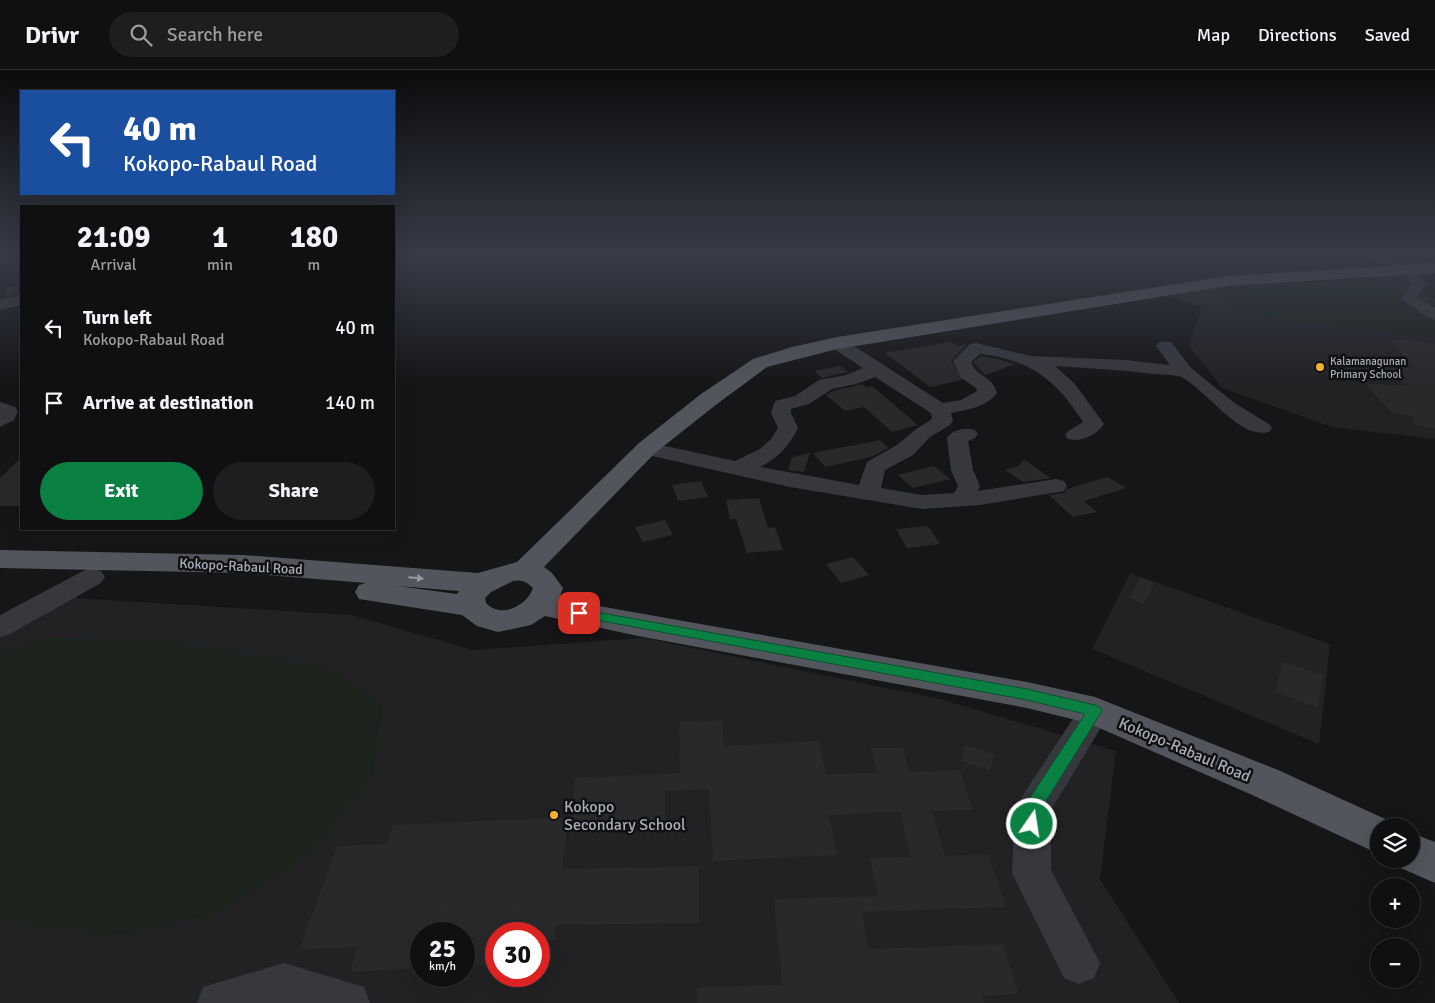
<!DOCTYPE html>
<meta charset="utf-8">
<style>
:root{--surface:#101012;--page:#1e1e20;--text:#f1f3f6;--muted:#9c9d9f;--line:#303032;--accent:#0b8043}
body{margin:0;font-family:Signika,sans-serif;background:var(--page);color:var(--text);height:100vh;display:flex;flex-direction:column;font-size:19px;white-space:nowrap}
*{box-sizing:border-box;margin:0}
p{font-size:16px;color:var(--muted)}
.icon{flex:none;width:28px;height:28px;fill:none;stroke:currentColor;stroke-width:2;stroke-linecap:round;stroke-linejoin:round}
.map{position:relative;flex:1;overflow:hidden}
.side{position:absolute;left:20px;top:135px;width:375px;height:325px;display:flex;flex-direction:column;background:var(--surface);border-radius:0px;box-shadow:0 5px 20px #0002,0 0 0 1px var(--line)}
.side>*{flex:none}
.top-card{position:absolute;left:20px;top:20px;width:375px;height:105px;border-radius:0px;box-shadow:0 5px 20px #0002,0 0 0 1px var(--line);background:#1a4fa0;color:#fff;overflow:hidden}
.buttons{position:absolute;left:1370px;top:748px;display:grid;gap:10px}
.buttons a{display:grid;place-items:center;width:50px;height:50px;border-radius:50%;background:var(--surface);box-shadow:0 5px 20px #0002,0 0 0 1px var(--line);font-size:25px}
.speed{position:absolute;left:410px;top:852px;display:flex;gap:10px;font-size:25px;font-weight:700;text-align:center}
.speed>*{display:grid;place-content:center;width:65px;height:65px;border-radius:50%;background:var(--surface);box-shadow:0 5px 20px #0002,0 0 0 1px var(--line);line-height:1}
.speed small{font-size:12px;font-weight:400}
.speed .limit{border:8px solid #d22;background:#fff;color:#111}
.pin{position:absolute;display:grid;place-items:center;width:42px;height:42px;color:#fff;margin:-21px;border-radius:10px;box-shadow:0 2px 8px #0006}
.me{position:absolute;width:55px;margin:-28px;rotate:13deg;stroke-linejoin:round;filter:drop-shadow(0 0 4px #0008)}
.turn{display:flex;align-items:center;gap:18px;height:105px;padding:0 20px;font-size:22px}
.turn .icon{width:65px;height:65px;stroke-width:2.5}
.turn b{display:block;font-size:35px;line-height:42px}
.eta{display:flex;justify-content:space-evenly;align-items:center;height:85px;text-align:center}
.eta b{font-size:30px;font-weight:800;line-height:35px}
.cta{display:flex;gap:10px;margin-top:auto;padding:10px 20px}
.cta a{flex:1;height:58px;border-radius:30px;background:var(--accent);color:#fff;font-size:20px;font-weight:800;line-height:58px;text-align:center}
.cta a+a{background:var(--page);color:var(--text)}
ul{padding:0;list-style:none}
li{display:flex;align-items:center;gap:15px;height:75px;padding:0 20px}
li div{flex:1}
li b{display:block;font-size:19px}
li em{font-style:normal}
header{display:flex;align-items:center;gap:30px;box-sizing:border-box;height:70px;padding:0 25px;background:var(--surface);border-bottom:1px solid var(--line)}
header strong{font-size:24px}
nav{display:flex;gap:28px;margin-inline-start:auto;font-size:18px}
.search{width:350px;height:45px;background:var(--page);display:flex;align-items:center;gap:12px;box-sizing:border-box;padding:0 18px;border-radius:28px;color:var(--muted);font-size:19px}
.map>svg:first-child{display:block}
</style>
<header>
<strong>Drivr</strong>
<div class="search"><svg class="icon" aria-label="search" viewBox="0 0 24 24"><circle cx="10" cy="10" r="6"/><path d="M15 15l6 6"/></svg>Search here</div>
<nav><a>Map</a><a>Directions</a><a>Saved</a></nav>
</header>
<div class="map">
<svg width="1435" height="933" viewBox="0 0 1435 933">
<rect width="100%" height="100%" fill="#161618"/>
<g fill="#222225" fill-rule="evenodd">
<path d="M1402,207L1435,230V369L1332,357L1222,318L1189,276L1202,237L1169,226L1228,216Z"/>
<path d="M1130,503L1330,574L1319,674L1092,579Z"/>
<path d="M74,528L351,545L473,580L644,568L940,629L1116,681L1100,809L1179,933H0V565ZM421,864H464V906H421ZM496,864H539V906H496Z"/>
</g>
<g fill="#1c231d">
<path d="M1386,215L1435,252V266L1280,251L1239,237L1211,222L1266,216Z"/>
<path d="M43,568L158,570L326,598L383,633L373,705L306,788L215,844L120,865L0,849V583Z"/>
</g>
<g fill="#29292c">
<path d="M21,215V223L5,227L6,217Z"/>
<path d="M1390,269L1435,274V359L1415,355L1412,346L1392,343L1364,313L1406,316L1383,295L1414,298Z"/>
<path d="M951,272L958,276L967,274L951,291L962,310L930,317L885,283Z"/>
<path d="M981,286L997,289L1015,294L985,305L973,292Z"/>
<path d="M840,296L848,302L822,308L814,301Z"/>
<path d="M862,314L867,317L872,316L918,355L892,362L864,337L845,341L826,325L833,321Z"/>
<path d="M880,370L889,378L871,387L825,397L813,383Z"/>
<path d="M810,383L804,402L788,400L792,387Z"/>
<path d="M21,388V436H0V408Z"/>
<path d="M1024,389L1049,407L1051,408L1023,412L1005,400L1019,396Z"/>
<path d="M934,396L950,409L913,418L898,405Z"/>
<path d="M1108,407L1126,418L1084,431L1097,442L1073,447L1049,425L1064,423L1067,419Z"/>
<path d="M701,411L708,427L678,431L672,415Z"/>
<path d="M759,428L768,458L775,457L783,480L747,483L736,449H730L726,430Z"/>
<path d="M665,450L673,465L643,472L635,457Z"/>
<path d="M928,456L940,474L907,478L896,459Z"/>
<path d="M853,487L869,505L841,513L826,494Z"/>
<path d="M1140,507L1155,513L1144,534L1129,528Z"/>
<path d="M1282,591L1323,605L1318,638L1276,622Z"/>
<path d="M722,650L724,676L819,671L826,704L877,703L871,678H903L909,702L960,700L973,740L932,741L945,786L988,784L1006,837L862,842L868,879L1003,874L1019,924L982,926L984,933H697V917L782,915L774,829L878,826L870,788L911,787L900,742L829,745L837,785L713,791L709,719L665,721V754L570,759L575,708L680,703L679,652Z"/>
<path d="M965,675L994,684L990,701L961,691Z"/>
<path d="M568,747L562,799L699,796V853L556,855L555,870H539V864H496V895L464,896V864H421V898L350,902L357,877L299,880L337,776L387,774L393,755Z"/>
</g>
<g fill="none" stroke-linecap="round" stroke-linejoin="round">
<g fill="#37383d" fill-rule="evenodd">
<path d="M1362,184C1387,183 1412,192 1426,213L1417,228L1435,238V250L1429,248L1401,229L1412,213L1403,203Z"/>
<path d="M837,268L843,269L943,333L961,330L977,321L976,318L960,307L953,291L970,274L976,273L1031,286L1125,290L1170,295L1156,276L1159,272H1171L1191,298L1236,334L1269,354L1272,358L1269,362C1239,370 1206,319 1181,307C1174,304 1162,305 1154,304C1121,300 1088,298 1055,296L1075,314L1104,354C1097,365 1080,373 1068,369L1065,365L1068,361L1083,352C1057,311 1030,289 980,284L971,292C977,308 992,305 997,323C987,337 966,340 951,343L953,351L950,355L930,367L913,385L885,400L881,418L922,425L954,423L958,416L951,400L947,368C953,359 966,357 975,360L978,364L975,368L968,371L973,400L980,416L978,421L1056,409L1064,411L1067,416L1064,421L980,435L922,439L790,417L639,383L636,378L639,373L647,372L735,391L760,379L771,369L778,358L771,343L775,331L795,326L819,310L846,305L863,298L831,277L829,273L831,269ZM875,307L931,343L932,349L916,359L897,375L867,392L859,415L760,397C778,388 789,376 798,358L791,343V339L809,334L832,319L856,314Z"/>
<path d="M0,332L15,337L18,341L14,350L0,357Z"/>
<path d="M92,498L101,501L105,507L101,513L10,564L0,567V545L83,501Z"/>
<path d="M1095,628L1106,632L1111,641L1051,740V800L1100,893L1094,908L1079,914L1064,908L1012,803L1015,737L1084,632Z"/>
<path d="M284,893L364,917L370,933H197L203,917Z"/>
</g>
<path fill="#37383d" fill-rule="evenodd" d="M21,225V235L0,240V230Z"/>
<g fill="#53555c" fill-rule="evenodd">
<path d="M1435,193V203L1227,216L837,279L767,297L717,334L655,383L544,497L552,503L563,518L559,529L1027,612L1095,627L1278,700L1394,753L1395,756H1379V784L1250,724L1088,653L1027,638L638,566L545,546L531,555L498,562L477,556L462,545L359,529L355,522L359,515L366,513L243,503L0,498V480L243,485L478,503L517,492L639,373L701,324L753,289L792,277L837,267L1227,206ZM513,511C522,509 527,512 533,518C527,536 501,549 486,533L485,528L491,522ZM397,516L459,521L457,524Z"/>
<path d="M1411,763L1435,772V813L1396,796L1393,789H1411Z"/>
</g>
</g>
<defs><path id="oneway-solid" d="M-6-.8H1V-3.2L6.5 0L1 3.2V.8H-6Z" transform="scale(1.25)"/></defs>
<use fill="#979ba6" href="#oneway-solid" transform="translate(416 508) rotate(5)"/>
<linearGradient id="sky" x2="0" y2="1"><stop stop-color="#0c0c0d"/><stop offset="0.59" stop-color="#363c48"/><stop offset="1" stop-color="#363c48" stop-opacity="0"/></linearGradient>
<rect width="1435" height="314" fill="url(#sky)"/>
<path fill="#0b8043" stroke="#07532c" d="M579,539L1027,619L1095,635L1100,637L1102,641L1041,739L1038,759L1032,761L1026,759L1024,754V737L1085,644L1027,630L575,546L573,543Z"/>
<g fill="#f2b134" stroke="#111113" stroke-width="2">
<circle cx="1320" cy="297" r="5"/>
<circle cx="554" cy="745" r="5"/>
</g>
<g text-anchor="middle" stroke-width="5" stroke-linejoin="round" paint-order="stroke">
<g font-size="11" fill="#a8adb8" stroke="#111113" text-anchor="start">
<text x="1330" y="295">Kalamanagunan<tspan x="1330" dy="13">Primary School</tspan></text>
</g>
<g font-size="14" fill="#a8adb8" stroke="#111113">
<text transform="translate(241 496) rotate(3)" y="5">Kokopo-Rabaul Road</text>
</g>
<g font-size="16" fill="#a8adb8" stroke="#111113">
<text transform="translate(1185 679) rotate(23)" y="6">Kokopo-Rabaul Road</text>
</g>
<g font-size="16" fill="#a8adb8" stroke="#111113" text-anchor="start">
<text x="564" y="742">Kokopo<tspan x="564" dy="18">Secondary School</tspan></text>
</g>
</g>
</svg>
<div class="buttons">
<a><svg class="icon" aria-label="layers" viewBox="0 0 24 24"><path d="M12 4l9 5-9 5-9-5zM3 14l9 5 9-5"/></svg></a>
<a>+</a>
<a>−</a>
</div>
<div class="speed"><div>25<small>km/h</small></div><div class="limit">30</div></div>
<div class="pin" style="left:579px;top:543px;background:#d93025"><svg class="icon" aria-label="arrive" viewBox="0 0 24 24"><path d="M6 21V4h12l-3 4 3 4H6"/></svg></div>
<svg class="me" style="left:1032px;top:754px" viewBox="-20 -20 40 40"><circle r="17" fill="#0b8043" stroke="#fff" stroke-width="3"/><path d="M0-11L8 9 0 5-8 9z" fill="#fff"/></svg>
<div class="top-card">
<div class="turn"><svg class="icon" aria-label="left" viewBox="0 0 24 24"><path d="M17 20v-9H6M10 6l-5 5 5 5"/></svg><div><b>40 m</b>Kokopo-Rabaul Road</div></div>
</div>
<section class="side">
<div class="eta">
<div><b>21:09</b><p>Arrival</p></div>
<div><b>1</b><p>min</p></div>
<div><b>180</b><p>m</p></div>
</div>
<ul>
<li><svg class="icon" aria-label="left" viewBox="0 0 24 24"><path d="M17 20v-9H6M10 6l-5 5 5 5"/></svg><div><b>Turn left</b><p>Kokopo-Rabaul Road</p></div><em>40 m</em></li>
<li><svg class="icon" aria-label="arrive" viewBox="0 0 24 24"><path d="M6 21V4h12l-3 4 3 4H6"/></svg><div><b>Arrive at destination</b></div><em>140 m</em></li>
</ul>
<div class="cta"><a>Exit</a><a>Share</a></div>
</section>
</div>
